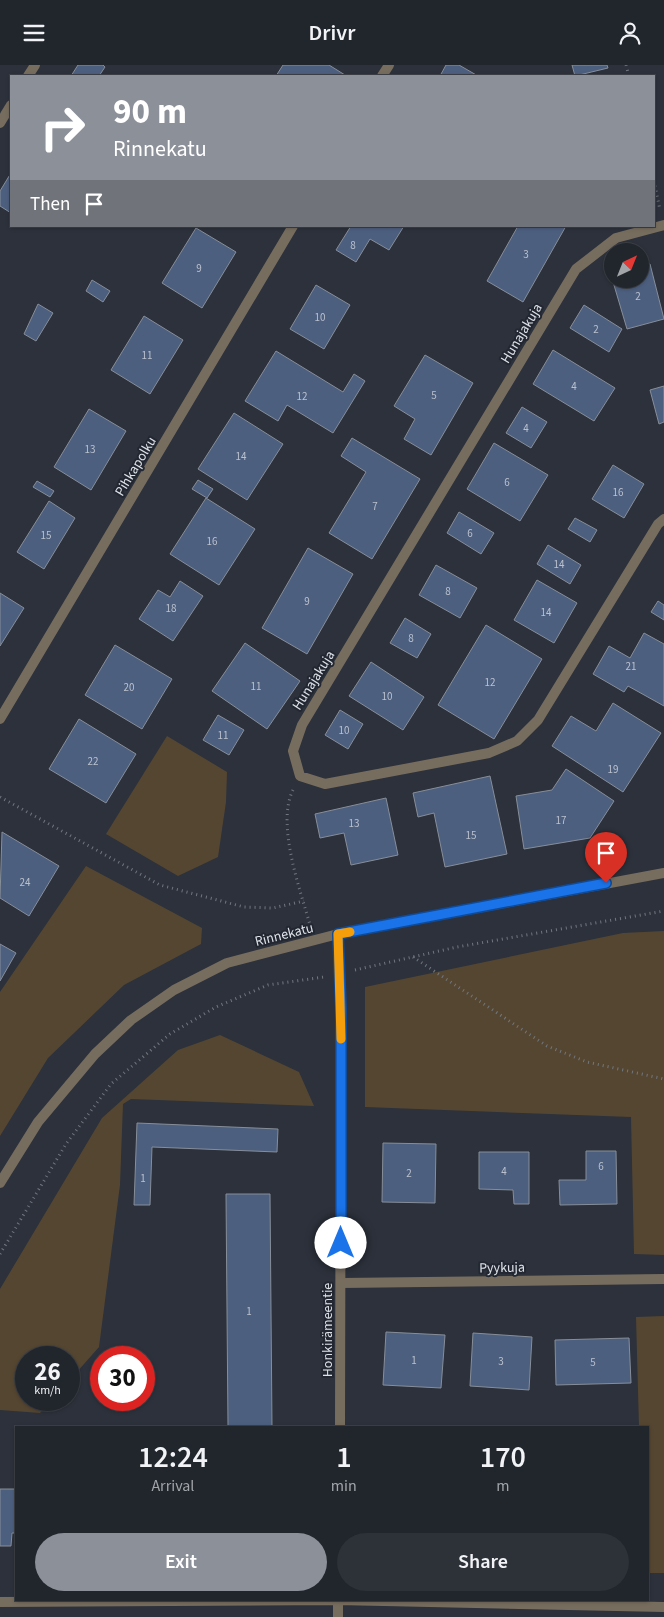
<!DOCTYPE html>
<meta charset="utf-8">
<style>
:root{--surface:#21252c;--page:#2d3138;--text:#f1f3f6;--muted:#a2a5a9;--line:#3e4248;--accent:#8c9099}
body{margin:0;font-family:"Source Sans 3",sans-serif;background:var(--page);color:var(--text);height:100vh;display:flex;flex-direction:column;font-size:19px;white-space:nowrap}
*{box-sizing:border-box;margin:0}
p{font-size:16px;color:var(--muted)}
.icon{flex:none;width:28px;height:28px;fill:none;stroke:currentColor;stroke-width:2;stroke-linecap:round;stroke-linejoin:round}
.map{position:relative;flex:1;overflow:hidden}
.drawer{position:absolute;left:15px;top:1361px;width:634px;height:175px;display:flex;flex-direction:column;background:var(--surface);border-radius:0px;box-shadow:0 1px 4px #0004,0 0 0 1px var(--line)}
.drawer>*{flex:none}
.top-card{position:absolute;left:10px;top:10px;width:645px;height:152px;border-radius:0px;box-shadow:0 1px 4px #0004,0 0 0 1px var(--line);background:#8c9099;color:#fff;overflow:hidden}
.needle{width:32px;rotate:43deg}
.buttons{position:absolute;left:604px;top:178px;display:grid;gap:10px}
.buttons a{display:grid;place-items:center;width:45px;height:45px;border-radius:50%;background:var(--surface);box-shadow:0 1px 4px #0004,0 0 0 1px var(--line);font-size:25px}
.speed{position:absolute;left:15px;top:1281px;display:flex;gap:10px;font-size:25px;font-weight:700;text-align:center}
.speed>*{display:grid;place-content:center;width:65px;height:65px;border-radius:50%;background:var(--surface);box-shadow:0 1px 4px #0004,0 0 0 1px var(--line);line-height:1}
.speed small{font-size:12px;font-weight:400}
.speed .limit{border:8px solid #d22;background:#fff;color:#111}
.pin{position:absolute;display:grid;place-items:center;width:42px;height:42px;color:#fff;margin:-51px -21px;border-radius:50% 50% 50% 0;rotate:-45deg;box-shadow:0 0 5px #0007}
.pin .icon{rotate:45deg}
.me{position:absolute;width:55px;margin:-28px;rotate:0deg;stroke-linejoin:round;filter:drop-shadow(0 0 4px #0008)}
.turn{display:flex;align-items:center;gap:18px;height:105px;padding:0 20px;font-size:22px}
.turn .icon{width:65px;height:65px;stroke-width:2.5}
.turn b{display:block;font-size:35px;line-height:42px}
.then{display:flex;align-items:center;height:48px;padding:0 20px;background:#0003;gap:10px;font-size:19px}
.eta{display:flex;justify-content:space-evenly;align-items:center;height:85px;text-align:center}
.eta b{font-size:30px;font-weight:600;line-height:35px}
.primary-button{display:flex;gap:10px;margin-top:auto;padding:10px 20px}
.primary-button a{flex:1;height:58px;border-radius:30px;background:var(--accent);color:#fff;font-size:20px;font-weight:600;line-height:58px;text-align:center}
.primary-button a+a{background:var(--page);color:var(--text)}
header{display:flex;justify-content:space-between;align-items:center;height:65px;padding:0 20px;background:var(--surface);font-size:22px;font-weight:600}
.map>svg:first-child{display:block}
</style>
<header><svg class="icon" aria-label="menu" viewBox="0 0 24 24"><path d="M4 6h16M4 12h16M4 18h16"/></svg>Drivr<svg class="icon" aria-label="person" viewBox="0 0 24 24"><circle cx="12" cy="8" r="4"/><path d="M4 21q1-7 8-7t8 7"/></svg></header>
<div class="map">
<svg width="664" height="1552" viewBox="0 0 664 1552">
<rect width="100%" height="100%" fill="#2c313b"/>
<g fill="#554631">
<path d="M167,671L227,707L226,737L218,792L178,811L106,769Z"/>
<path d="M86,801L202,863L201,879L124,920L48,993L0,1071V927Z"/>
<path d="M664,866V1190L634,1189L631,1052L365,1042V922L623,868Z"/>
<path d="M220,970L299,1007L314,1041L131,1034L123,1039L120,1120L99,1282L69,1316V1292H26V1335H52L40,1348L0,1345V1224L102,1053L178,985Z"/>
<path d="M664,1251V1508H648V1362H639L636,1252Z"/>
</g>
<g fill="#4d5f7f" stroke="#878e99">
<path d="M78,0H103L105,2L99,11H71Z"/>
<path d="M283,0H329L345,10L276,11Z"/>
<path d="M446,0H459L478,11H440Z"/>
<path d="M572,0H607L608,3L575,11Z"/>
<path d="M11,108V148L0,141V126Z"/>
<path d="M351,161H404L389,185L370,174L356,197L336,185Z"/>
<path d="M518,161H566L523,237L487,216Z"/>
<path d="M196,163L236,187L202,243L162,218Z"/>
<path d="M650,199L664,254L627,264L611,210L612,214H640V201Z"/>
<path d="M92,215L110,226L103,237L86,226Z"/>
<path d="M316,220L350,240L324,284L290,264Z"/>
<path d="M38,239L53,248L36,276L24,269Z"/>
<path d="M584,240L622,264L609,287L570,263Z"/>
<path d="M144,251L183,275L150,329L111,305Z"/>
<path d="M553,285L615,323L594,356L533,319Z"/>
<path d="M276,286L343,327L354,309L365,316L333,368L287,340L278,356L245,336Z"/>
<path d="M425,290L473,318L431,390L404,374L415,354L394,341Z"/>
<path d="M664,321V357L659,359L650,325Z"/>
<path d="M522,342L547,357L531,383L506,368Z"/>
<path d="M89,344L126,366L91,425L54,402Z"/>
<path d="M234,348L283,379L247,435L198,404Z"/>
<path d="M352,373L420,414L372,494L329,468L366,407L341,391Z"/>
<path d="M494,378L548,410L520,456L467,424Z"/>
<path d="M613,400L644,419L624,453L592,434Z"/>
<path d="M198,415L213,424L207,433L192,424Z"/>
<path d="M37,416L54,426L50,432L33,422Z"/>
<path d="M206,433L255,464L219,520L170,489Z"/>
<path d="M49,436L75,453L44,504L17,487Z"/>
<path d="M459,447L494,468L481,489L447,468Z"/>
<path d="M575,453L597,465L590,477L568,464Z"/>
<path d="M548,480L581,500L570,519L537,499Z"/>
<path d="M308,483L353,509L307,589L262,563Z"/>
<path d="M436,500L477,523L460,553L419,530Z"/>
<path d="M537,515L577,538L554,578L514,555Z"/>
<path d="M180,516L203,531L173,576L139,554L158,525L170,532Z"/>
<path d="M0,528L24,543L0,581Z"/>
<path d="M658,536L664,540V555L651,547Z"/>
<path d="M405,553L431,569L417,593L390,578Z"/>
<path d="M486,560L542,594L494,674L438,640Z"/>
<path d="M644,568L664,579V641L628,621L624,627L593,609L609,581L630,593Z"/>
<path d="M245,578L300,616L267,664L212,626Z"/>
<path d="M115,580L172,614L142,664L85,630Z"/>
<path d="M371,597L424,632L403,665L349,631Z"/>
<path d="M613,638L661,668L623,727L552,681L571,651L596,666Z"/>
<path d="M340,645L363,659L348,684L325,670Z"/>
<path d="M218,650L244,665L229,690L203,675Z"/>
<path d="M79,654L136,689L106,738L49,704Z"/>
<path d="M566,704L614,736L590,773L524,784L516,731L552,725Z"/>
<path d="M490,711L507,789L445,802L434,748L418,752L413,728Z"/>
<path d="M386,733L398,790L351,800L344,768L320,773L315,749Z"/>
<path d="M2,767L59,801L29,851L0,833Z"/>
<path d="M0,879L16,888L0,916Z"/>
<path d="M137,1058L278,1064L277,1087L152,1082L150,1140H134Z"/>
<path d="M383,1078L436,1079L435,1138L382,1137Z"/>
<path d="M586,1086H616L617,1139L560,1140L559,1115H586Z"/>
<path d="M479,1087H529V1139H514L513,1125L479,1124Z"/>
<path d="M226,1129H270L272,1362H228Z"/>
<path d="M386,1267L445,1270L441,1323L383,1320Z"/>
<path d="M473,1268L532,1272L529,1325L470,1321Z"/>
<path d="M629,1273L631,1318L556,1320L555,1275Z"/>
<path d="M0,1424H16V1468H12L11,1481H0Z"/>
</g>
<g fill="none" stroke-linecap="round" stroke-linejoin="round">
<g stroke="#72777f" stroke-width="3" stroke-dasharray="1 4" stroke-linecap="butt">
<path d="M626,0L629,11"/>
<path d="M654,116L660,145"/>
<path d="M293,725C276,759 300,824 310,860"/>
<path d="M0,732L160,820L244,842L273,843L304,836"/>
<path d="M413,892L547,981L587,997L664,1014"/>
<path d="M355,905L457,882L664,846"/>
<path d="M0,1189L66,1079L111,1019L170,969L216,942L268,920L324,912"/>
</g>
<g stroke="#776d5f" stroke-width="10">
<path d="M28,11L35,0"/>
<path d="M382,11L389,0"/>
<path d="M0,58L11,40"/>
<path d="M664,160L616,173L576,204L302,660L293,686L300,711L325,719L489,688L517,676L538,655L658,459L664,454"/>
<path d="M0,654L293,161"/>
<path d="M338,869L341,943L340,1362"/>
<path d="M341,1218L664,1214"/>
<path d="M338,1535V1552"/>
<path d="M0,1537L338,1535L664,1542"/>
</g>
<path stroke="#776d5f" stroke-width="10" d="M0,1118L38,1057L95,989L131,955L174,925L227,898L338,869L664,808"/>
</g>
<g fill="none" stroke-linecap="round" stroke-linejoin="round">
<defs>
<path id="route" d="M341,1178V943L338,869L606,818"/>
</defs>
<use href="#route" stroke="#114b97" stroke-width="12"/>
<use href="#route" stroke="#1a73e8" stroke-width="9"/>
<path stroke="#f59e0b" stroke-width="9" d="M341,974L338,869L350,867"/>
</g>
<g text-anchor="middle" stroke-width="4" stroke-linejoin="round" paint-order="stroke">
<g font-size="11" fill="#bac1ce">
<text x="353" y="184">8</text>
<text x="526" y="193">3</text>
<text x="199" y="207">9</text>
<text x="638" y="235">2</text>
<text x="320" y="256">10</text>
<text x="596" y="268">2</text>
<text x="147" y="294">11</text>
<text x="574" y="325">4</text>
<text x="434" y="334">5</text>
<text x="302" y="335">12</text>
<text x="526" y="367">4</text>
<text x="90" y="388">13</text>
<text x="241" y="395">14</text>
<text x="507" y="421">6</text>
<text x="618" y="431">16</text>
<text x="375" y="445">7</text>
<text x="470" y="472">6</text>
<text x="46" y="474">15</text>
<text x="212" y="480">16</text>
<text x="559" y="503">14</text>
<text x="448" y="530">8</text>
<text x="307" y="540">9</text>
<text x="171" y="547">18</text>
<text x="546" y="551">14</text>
<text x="411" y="577">8</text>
<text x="631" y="605">21</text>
<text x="490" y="621">12</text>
<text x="256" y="625">11</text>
<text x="129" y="626">20</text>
<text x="387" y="635">10</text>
<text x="344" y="669">10</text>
<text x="223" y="674">11</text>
<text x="93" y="700">22</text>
<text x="613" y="708">19</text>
<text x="561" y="759">17</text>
<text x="354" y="762">13</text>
<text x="471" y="774">15</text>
<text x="25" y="821">24</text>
<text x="601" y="1105">6</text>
<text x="504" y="1110">4</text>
<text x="409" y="1112">2</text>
<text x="143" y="1117">1</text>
<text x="249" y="1250">1</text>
<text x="414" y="1299">1</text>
<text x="501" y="1300">3</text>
<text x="593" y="1301">5</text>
</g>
<g font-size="14" fill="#dee2e8" stroke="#222731">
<text transform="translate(521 268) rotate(-59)" y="5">Hunajakuja</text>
<text transform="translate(135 401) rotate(-59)" y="5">Pihkapolku</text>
<text transform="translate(313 615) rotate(-58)" y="5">Hunajakuja</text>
<text transform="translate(284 869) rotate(-14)" y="5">Rinnekatu</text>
<text transform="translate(502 1202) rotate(-1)" y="5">Pyykuja</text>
<text transform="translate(327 1265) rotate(-90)" y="5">Honkirämeentie</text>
</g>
</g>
</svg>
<div class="buttons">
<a><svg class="needle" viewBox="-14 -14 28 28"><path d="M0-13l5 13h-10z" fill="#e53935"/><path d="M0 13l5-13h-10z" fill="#a2a5a9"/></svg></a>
</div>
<div class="speed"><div>26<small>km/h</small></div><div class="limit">30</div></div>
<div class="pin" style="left:606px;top:818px;background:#d93025"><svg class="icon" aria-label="arrive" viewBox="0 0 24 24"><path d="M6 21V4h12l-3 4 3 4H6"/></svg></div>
<svg class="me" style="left:341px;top:1178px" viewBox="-20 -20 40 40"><circle r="19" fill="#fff"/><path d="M0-13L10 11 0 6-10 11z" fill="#1a73e8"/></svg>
<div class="top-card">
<div class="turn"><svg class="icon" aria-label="right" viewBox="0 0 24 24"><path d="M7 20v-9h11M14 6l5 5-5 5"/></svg><div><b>90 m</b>Rinnekatu</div></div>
<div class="then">Then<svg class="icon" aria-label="arrive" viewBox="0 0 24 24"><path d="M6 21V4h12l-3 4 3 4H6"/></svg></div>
</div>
<section class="drawer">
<div class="eta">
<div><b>12:24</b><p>Arrival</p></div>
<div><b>1</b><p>min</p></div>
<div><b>170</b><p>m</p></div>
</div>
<div class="primary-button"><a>Exit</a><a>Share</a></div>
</section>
</div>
